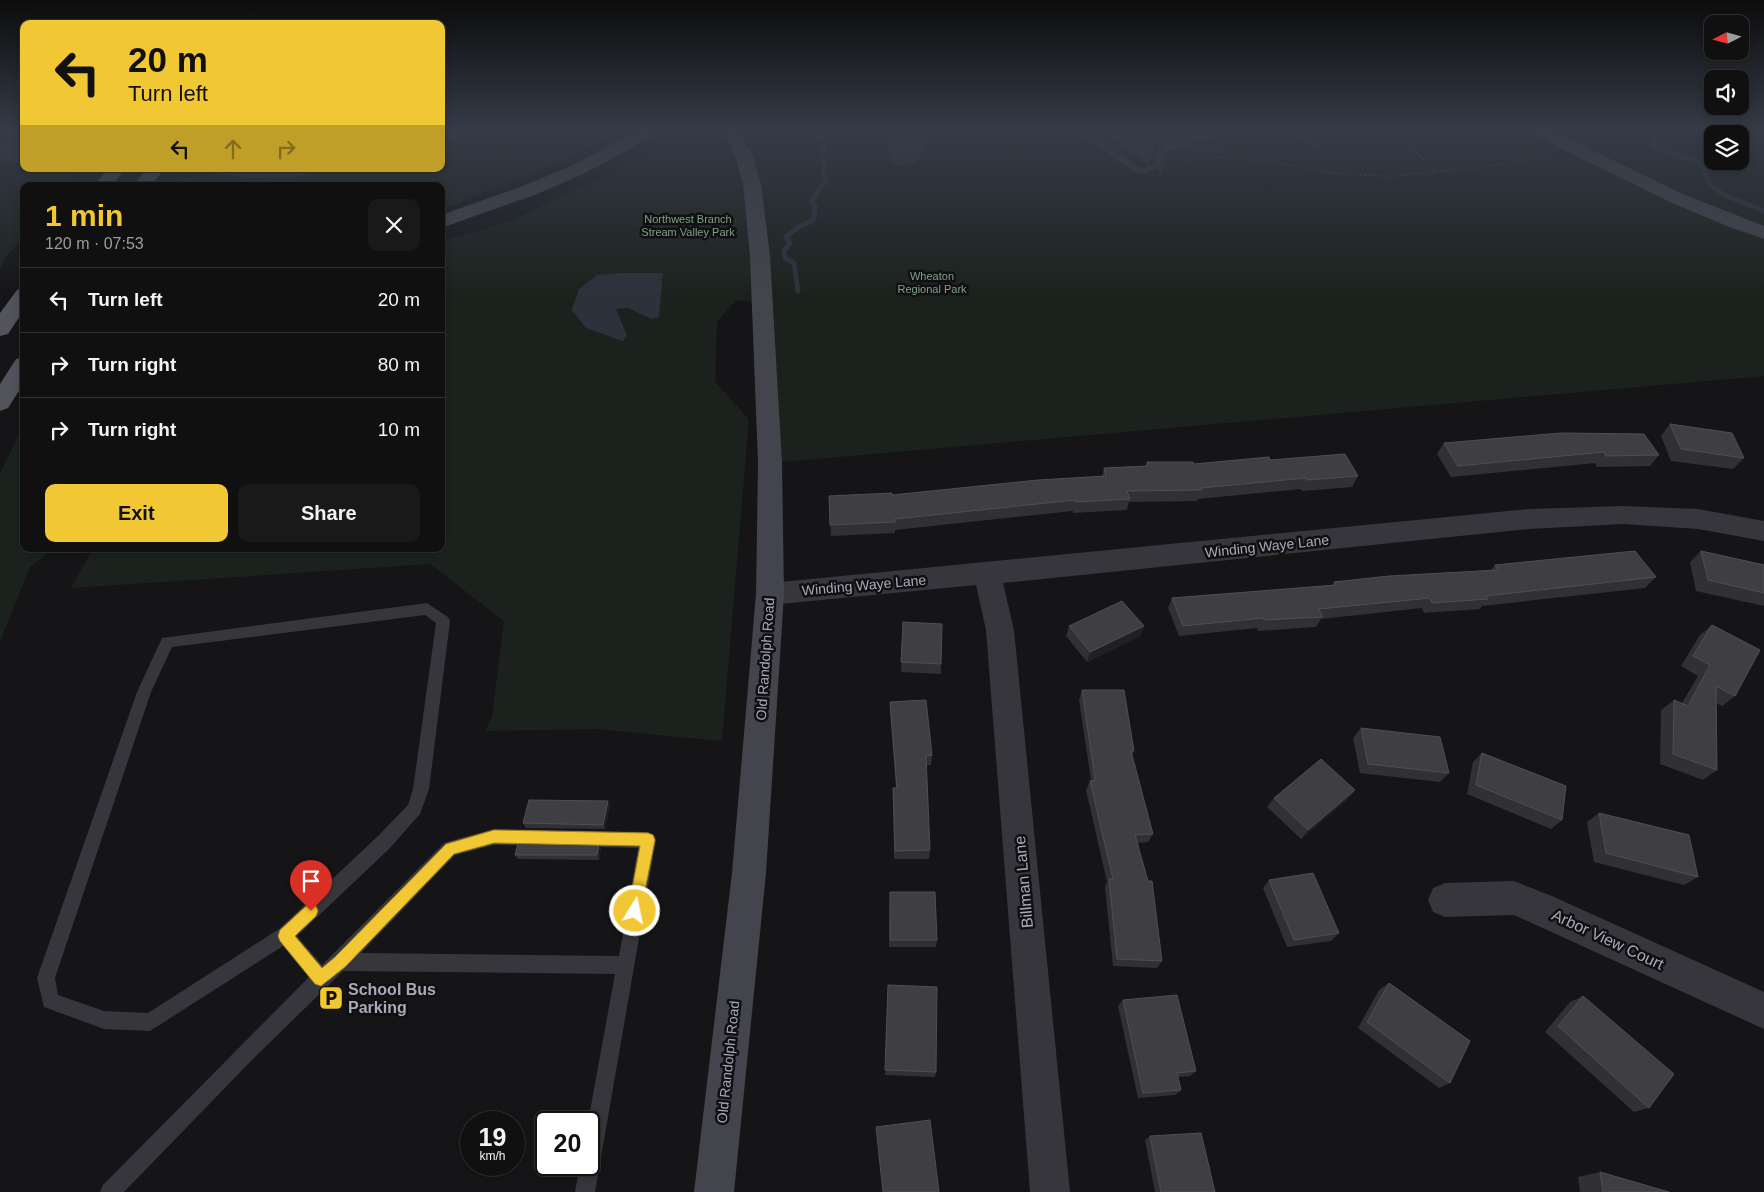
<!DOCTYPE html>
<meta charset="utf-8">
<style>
:root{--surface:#101011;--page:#19191a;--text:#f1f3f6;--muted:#9c9d9f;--line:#303031;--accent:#f1c733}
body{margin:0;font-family:Arial,sans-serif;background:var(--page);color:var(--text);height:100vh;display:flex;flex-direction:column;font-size:19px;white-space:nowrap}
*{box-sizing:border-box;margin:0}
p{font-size:16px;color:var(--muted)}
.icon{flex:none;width:28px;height:28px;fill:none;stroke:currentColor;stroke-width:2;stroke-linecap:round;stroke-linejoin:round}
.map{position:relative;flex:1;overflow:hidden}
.details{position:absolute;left:20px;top:182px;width:425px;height:370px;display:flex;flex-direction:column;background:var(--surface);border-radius:10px;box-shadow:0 2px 8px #0003,0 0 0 1px var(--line)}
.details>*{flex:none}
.hud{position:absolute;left:20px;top:20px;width:425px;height:152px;border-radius:10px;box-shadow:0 2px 8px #0003,0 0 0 1px var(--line);background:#f1c733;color:#111;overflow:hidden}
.needle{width:32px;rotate:264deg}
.buttons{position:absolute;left:1704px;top:15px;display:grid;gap:10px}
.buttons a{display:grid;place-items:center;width:45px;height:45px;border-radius:10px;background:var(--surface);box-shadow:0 2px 8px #0003,0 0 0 1px var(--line);font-size:25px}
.speed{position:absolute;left:460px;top:1111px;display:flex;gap:10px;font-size:25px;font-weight:700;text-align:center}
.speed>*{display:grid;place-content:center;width:65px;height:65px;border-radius:50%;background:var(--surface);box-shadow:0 2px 8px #0003,0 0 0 1px var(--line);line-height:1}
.speed small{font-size:12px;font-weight:400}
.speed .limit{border:2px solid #111;border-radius:8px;background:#fff;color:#111}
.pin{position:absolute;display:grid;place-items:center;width:42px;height:42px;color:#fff;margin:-51px -21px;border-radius:50% 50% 50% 0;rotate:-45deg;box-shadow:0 0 5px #0007}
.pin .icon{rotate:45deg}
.me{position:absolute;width:55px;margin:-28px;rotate:10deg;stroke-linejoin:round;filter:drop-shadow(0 0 4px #0008)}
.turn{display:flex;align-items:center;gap:18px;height:105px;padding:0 25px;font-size:22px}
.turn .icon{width:65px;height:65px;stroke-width:2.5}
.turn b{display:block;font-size:35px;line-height:42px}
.lanes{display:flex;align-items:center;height:48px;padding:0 25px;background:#0003;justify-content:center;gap:25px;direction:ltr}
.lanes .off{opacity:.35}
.round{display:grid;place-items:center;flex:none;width:52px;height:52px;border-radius:10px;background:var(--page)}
.summary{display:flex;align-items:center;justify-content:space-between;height:85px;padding:0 25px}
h1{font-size:30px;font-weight:600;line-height:38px;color:var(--accent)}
.primary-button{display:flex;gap:10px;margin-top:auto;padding:10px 25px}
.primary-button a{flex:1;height:58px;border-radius:10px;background:var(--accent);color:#111;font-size:20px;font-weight:600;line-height:58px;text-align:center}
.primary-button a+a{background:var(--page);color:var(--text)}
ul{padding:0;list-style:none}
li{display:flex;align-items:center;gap:15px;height:65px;padding:0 25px;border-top:1px solid var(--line)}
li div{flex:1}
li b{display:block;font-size:19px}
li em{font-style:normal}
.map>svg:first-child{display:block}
</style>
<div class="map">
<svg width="1764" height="1192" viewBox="0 0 1764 1192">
<rect width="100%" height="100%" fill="#151517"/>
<g fill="#1b221d" fill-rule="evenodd">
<path d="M0,129H24V169H80L66,186H24V236L6,257L0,270Z"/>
<path d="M441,129H629L569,159L441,210V186H172L177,180L213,174L225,175L229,169H441Z"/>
<path d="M701,129L705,132L715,129L733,133V129H1514L1568,158L1574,152L1529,129H1764V376L770,463L759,303L736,300L717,322L715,382L749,419L722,741L597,729L486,731L492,716L504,621L430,564L71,588L93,549H441V242L511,221L608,174L675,132ZM1712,134H1740V161H1712ZM661,290L651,319L628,308L616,309L627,335L575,303Z"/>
<path d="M24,423V549H54L30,567L0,641V474Z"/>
</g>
<g fill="#2b323b">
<path d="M448,129H474L441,146V131Z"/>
<path d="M915,130L928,139C916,161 919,168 893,165L889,148V137L901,131Z"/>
<path d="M183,169H327L297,177L248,178Z"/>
<path d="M622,273H663L659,317L651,319L628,308L616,309L627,335L623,341L586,328L572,310L579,289L597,275Z"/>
</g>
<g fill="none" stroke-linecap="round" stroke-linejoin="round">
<g stroke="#2b323b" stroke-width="5">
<path d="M793,129L805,131L824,139L822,160L825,165L823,174L826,179L812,201L815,207L814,219L797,228L786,237L790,243L784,251L785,258L794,263L798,291"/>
<path d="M1641,129L1654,137V147L1700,163L1711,186L1727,196L1764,211"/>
</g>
<path fill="#2b323b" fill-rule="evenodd" d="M0,145L24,146V162L0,161Z"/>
<g stroke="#3c3d43" stroke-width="2" stroke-dasharray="2 2.5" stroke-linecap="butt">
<path d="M1391,129L1405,131L1425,129"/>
<path d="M1394,129L1435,172"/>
<path d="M1693,129L1712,151"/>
<path d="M1591,137L1592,129"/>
<path d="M1217,157L1274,162L1338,174L1393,176L1490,166L1549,157"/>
<path d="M1731,161L1764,176"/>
</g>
<g fill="#36363c" fill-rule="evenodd">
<path d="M1073,129H1082L1139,167L1144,168L1154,165L1158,168L1144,174L1133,171Z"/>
<path d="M1283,129H1293L1324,148L1317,150Z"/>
<path d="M427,603L448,617L450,621L429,789L420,814L389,849L297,936L322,965L444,843L450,841L494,829L648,832L654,835L656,840L595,1192H575L580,1165H589L588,1122L615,974L343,971L249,1063L124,1192H100L103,1185L309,977L283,946L150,1031L104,1029L44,1007L37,978L137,692L162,638ZM425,615L436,623L413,789L408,805L377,837L279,929L148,1013L104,1011L58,995L55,978L151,692L172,647ZM494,845L638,848L619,956L361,953L455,855Z"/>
</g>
<g fill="#36363c" fill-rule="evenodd">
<path d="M1623,506L1698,509L1764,521V541L1698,529L1623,524L1529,529L1003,583L1014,630L1070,1192H1030L986,630L976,585L770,605L760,602L756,594L760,586L770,583L1529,509Z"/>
<path d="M1514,881L1552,896L1764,992V1029L1514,915L1445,917L1433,912L1428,900L1433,888L1445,883Z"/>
</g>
<g fill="#44454c" fill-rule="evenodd">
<path d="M641,129H662L659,133L583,174L537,194L441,228V215L523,186L571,166Z"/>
<path d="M722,129H738L753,156L761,184L770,256L782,463L784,594L766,873L734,1192H694L732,873L756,594L758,463L750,256L743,184L735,156Z"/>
<path d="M1526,129H1548L1683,194L1764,226V239L1727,226L1670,202L1529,133Z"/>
</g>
<g fill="#52535b" fill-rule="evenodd">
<path d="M107,169H125L112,186H94Z"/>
<path d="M146,169H164L151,186H133Z"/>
<path d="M24,288V310L8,334L0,336V313L17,290Z"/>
<path d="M24,357V383L8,408L0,411V384L16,359Z"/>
</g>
</g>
<g fill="#313135">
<path d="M1097,129H1256L1253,140L1161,173L1157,170L1158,166L1155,164L1149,165Z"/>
<path d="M1670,424L1744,458L1733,469L1671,461L1661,436Z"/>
<path d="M1444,443L1659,455L1650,466L1597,467L1595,463L1451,477L1437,454Z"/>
<path d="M1270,460L1358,476L1352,487L1302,491L1301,489L1198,499L1197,501L1129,502L1127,510L1073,513V511L895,530V533L831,536L829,496L892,495L1102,476L1104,468L1145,466L1147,462L1194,464Z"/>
<path d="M1701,551L1764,565V606L1696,591L1690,562Z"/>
<path d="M1495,565L1656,577L1645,588L1482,606L1480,609L1424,613L1422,608L1321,619L1316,627L1258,631L1257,628L1179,636L1168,608L1172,598L1332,585L1334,582L1491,570Z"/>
<path d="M903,622L941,664V674L901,672Z"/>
<path d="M1712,625L1735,696L1722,706L1716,703L1717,770L1703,780L1660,764L1661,710L1674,700L1682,703L1698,676L1681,666L1700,635Z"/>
<path d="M1069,626H1144L1140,636L1087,662L1066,636Z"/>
<path d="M1082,690L1134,751L1132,756L1153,834L1148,842L1138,843L1162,961L1157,968L1113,966L1105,887L1107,882L1086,790L1090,781L1091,780L1079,700Z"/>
<path d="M890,702L932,755L931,765H926L930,850L929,859H894L893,788H896L890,712Z"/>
<path d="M1361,728L1449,773L1440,782L1360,773L1353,738Z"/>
<path d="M1482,753L1562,820L1551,829L1467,794L1473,762Z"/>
<path d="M1274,798L1348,799L1301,839L1267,807Z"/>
<path d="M610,805L605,829L526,828L523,823Z"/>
<path d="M1599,813L1698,877L1684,885L1594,862L1587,822Z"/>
<path d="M601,849L599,860L518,859L515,855Z"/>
<path d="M1269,880L1339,933L1331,941L1287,947L1263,888Z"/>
<path d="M890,892L937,940L936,947H889Z"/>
<path d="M1389,983L1450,1083L1439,1088L1358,1028L1379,990Z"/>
<path d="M888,985L936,1072L935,1077L885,1075Z"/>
<path d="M1583,996L1649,1108L1634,1112L1545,1032L1570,1002Z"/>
<path d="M1123,1000L1196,1071L1190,1076L1178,1077L1181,1090L1175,1095L1138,1098L1118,1006Z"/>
<path d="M1150,1136L1215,1192H1155L1145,1140Z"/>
<path d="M1600,1172L1669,1192H1580L1578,1177Z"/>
</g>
<g fill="#202023">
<path d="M1232,129H1256L1253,140L1161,173L1166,152Z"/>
<path d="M1160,142L1155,164L1149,165L1154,143Z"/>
<path d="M1144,626L1140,636L1087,662L1090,652Z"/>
<path d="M1355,790L1348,799L1301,839L1308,830Z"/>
<path d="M608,801L610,805L605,829L603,825Z"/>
<path d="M599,845L601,849L599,860L597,855Z"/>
</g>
<g fill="#3e3e43" stroke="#4e4f55">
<path d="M1132,129H1232L1166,152L1162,149L1165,146L1160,142L1154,143Z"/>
<path d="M1670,424L1732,433L1744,458L1681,449Z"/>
<path d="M1561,433L1644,434L1659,455L1606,456L1604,452L1458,466L1444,443Z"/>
<path d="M1345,454L1358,476L1307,480L1306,478L1201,488V490L1127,491L1130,499L1076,502L1075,500L895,519V522L830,525L829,496L892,493V495L1038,480L1106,476L1104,468L1148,466L1147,462H1193L1194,464L1269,457L1270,460Z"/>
<path d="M1635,551L1656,577L1486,596L1488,599L1432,603L1430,598L1319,609L1322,617L1264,620L1263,618L1183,626L1172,598L1336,585L1334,582L1389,576L1498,570L1495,565Z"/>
<path d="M1701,551L1764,565V593L1708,580Z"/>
<path d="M1122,601L1144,626L1090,652L1069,626Z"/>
<path d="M903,622L942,624L941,664L901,662Z"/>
<path d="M1712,625L1760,650L1735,696L1716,686L1717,770L1673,754L1674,700L1688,706L1710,665L1693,656Z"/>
<path d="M1082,690H1124L1134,751H1131L1153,834L1135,835L1148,881H1152L1162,961L1117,959L1109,879H1113L1090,781L1095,780Z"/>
<path d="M926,700L932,755L926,756L930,850L895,851L893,788H897L890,702Z"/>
<path d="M1361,728L1440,737L1449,773L1368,764Z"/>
<path d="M1482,753L1566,786L1562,820L1476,785Z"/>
<path d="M1321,759L1355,790L1308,830L1274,798Z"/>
<path d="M529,800L608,801L603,825L523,823Z"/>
<path d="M1599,813L1689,835L1698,877L1606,853Z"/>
<path d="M518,843L599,845L597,855H515Z"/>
<path d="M1313,873L1339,933L1294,940L1269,880Z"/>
<path d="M890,892H935L937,940H890Z"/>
<path d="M1389,983L1470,1041L1450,1083L1367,1022Z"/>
<path d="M888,985L937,987L936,1072L885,1070Z"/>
<path d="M1177,995L1196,1071L1177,1073L1181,1090L1143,1093L1123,1000Z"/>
<path d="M1583,996L1674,1074L1649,1108L1558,1026Z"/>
<path d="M930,1120L939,1192H883L876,1127Z"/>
<path d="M1201,1133L1215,1192H1161L1150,1136Z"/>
<path d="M1600,1172L1669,1192H1603Z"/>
</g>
<linearGradient id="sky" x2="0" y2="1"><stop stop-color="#0c0c0d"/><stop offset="0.44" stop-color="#353b47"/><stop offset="1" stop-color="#353b47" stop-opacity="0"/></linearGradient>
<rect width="1764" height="296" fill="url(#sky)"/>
<path fill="#f1c733" stroke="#9d8121" d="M494,830L648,833L653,835L655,840L640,916L635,918L630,916L628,911L640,846L494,843L454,854L345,967L321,986L315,984L280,941L278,936L280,930L306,906L311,904L316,906L318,911L316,916L295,936L322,968L335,957L446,844Z"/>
<defs>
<symbol id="parking-square" viewBox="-11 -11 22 22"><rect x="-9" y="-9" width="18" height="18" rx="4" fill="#f1c733" stroke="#101012"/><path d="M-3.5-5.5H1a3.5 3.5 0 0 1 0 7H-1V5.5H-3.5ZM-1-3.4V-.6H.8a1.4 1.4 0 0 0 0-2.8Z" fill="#111"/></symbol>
</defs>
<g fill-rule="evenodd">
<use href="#parking-square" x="317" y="984" width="28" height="28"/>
</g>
<g text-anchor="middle" stroke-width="5" stroke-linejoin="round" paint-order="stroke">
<g font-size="11" fill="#7ea285" stroke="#101012">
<text x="688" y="223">Northwest Branch<tspan x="688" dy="13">Stream Valley Park</tspan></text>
<text x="932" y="280">Wheaton<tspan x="932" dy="13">Regional Park</tspan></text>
</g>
<g font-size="14" fill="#a7aab7" stroke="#101012">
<text transform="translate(1267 546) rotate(-6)" y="5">Winding Waye Lane</text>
<text transform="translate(864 585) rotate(-5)" y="5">Winding Waye Lane</text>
<text transform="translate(765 659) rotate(-86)" y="5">Old Randolph Road</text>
<text transform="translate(728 1062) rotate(-84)" y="5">Old Randolph Road</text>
</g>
<g font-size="16" fill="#a7aab7" stroke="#101012">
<text transform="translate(1023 882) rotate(-95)" y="6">Billman Lane</text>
<text transform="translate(1608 939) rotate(25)" y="6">Arbor View Court</text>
</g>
<g font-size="16" font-weight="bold" fill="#a7aab7" stroke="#101012" text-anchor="start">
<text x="348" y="995">School Bus<tspan x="348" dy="18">Parking</tspan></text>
</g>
</g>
</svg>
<div class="buttons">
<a><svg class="needle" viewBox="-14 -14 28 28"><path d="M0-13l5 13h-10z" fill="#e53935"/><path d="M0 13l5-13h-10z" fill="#9c9d9f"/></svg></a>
<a><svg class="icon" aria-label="sound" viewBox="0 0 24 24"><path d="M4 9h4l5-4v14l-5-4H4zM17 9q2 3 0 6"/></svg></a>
<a><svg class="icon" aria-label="layers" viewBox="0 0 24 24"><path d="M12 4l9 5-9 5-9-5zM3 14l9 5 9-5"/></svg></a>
</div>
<div class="speed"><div>19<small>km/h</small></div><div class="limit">20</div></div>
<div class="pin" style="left:311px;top:911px;background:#d93025"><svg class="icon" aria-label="arrive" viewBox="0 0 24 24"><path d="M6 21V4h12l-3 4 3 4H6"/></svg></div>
<svg class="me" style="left:635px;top:911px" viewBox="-20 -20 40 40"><circle r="17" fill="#f1c733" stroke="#fff" stroke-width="3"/><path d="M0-11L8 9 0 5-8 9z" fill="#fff"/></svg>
<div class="hud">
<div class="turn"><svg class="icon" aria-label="left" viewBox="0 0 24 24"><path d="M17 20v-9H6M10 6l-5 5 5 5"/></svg><div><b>20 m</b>Turn left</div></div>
<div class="lanes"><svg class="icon" aria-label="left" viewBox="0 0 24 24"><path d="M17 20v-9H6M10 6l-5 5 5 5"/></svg><svg class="icon off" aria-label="ahead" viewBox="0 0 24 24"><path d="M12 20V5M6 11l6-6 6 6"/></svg><svg class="icon off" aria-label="right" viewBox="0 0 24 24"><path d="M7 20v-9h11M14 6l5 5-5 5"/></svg></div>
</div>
<section class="details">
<div class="summary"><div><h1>1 min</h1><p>120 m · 07:53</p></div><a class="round"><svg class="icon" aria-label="close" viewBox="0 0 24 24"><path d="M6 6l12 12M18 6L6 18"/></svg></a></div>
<ul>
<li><svg class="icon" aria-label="left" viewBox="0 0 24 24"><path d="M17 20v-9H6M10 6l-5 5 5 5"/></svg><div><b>Turn left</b></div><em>20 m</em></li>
<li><svg class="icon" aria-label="right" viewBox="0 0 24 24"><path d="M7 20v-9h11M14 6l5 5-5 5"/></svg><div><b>Turn right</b></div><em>80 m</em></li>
<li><svg class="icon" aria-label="right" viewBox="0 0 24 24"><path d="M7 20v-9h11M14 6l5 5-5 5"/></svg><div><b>Turn right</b></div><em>10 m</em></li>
</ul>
<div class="primary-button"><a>Exit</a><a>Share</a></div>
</section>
</div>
